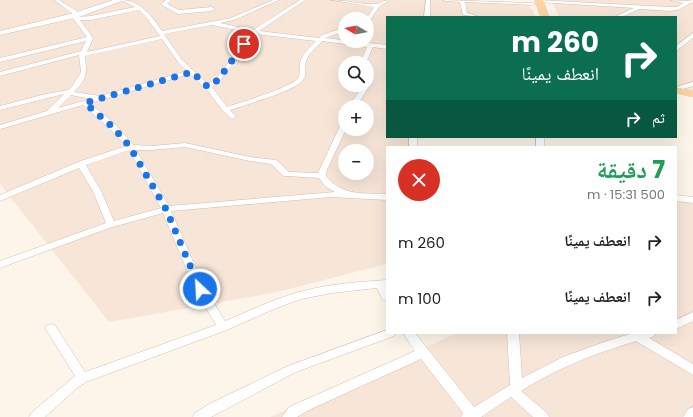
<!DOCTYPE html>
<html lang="ar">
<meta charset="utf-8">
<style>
:root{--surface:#fff;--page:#f2f2f2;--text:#222;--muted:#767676}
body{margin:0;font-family:Poppins,"Noto Naskh Arabic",sans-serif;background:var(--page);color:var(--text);direction:rtl;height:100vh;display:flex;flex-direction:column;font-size:15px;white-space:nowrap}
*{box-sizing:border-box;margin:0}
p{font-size:13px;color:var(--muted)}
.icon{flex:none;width:22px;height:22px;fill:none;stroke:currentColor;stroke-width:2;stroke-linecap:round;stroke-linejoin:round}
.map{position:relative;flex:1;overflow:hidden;direction:ltr}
.panel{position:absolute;left:386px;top:146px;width:291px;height:188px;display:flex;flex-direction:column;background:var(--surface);border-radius:0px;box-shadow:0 4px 16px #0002;direction:rtl}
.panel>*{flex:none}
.guide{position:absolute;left:386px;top:16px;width:291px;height:122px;border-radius:0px;box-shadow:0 4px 16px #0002;direction:rtl;background:#0b6e4f;color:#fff;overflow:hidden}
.needle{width:26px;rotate:279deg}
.buttons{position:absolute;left:338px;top:12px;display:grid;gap:8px}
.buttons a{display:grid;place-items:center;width:36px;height:36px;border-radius:50%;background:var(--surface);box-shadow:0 4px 16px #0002;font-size:20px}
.pin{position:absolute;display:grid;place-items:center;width:34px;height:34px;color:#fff;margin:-17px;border:2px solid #fff;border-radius:50%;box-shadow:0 1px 4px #0007}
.me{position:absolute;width:44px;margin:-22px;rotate:335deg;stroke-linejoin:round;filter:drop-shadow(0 0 3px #0008)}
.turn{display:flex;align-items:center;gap:14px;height:84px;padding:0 12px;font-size:18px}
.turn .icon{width:52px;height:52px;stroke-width:2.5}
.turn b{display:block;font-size:28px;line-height:34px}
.then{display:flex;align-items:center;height:38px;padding:0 12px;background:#0003;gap:8px;font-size:15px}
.round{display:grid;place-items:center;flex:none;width:42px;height:42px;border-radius:21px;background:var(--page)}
.head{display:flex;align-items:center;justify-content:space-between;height:68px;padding:0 12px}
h1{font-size:24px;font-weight:700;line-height:30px;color:#1e9e55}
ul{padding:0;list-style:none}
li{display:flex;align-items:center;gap:12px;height:56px;padding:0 12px}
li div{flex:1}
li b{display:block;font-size:15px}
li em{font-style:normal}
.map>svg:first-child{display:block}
</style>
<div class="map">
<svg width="693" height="417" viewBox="0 0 693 417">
<rect width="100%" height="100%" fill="#fef5ea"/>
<g fill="#f7e6d8" fill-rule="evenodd">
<path d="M0,0H432L528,3L536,17H387V137H412V147H387V264L273,293L109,322L0,184ZM345,19H367V41H345ZM345,63H367V85H345ZM345,107H367V129H345ZM345,151H367V173H345Z"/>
<path d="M551,0H693V91L676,86V17H559Z"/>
<path d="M676,196L693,198V417H270L457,333H676Z"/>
</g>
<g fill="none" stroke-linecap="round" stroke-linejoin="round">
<defs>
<g id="street">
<path d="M54,0H59L77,11L78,17L91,16L135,7L121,0C140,0 152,16 162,31L231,18L273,0H279L234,20L220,23L253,30L300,0H305L259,31L319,38L322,35L345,27V31L325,38L387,45V49L373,47L366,63H360L367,47L322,41C317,47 309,53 306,61C304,68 308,74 302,81C294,91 245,105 230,110L236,117L232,119L223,111L208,91L190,74L90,103L117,126L133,145L152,146L185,143L250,157L276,160L289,172L318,173L341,124L345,122V129H346L327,170L326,176C342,196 363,193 387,194V200L331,197L171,211L205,289L225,321C249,311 274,299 299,292C328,284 358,282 387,280V301L383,300L377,288L332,293L301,299L274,309L227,330L86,382L77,388L45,417H29L31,413L75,376L45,328L47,325L51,324L55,325L85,372L216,325L195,289L163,213L109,228L0,268V261L106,223L93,191L79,168L0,201V195L78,162L126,146L111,130L83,105L0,129V125L47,111L64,94L0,110V106L46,94L68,90L73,85L81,72L79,55L0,76V72L81,51L86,41L0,62V58L87,37L72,17V13ZM139,10L146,17L160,36L87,52L93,38L80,20H91ZM212,25L250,33L216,79L208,84L182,60L164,34ZM255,34L316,41C311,46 301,55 300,63C299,68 301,73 298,78C290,88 242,102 227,107L212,87L220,81ZM162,39L178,62L187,71L100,96L74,92C87,79 87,73 85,56ZM71,95L91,99L58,108ZM185,147L250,161L271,164L284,176H287L319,178L325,186L335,192L169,206L136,150H152ZM129,150L161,208L114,221L101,191L86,165Z"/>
<path d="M166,0H171L167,4L179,10L212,7L215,9L212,11L178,14L162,5V3Z"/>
<path d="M331,0C345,0 362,5 375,4C380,4 383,0 389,0L379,7L369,22L367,23V19H366L374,7Z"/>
<path d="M426,0H430V17H424Z"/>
<path d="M443,0L533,3L535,4L533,5L465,2L467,13L480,17L463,15L460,2L445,1Z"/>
<path d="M537,0L670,7H677L683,3L670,0L687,1L693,0V2L678,10L670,11L639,9L622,17H614L634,8L539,2H537Z"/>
<path d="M693,33V38L676,51V46Z"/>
<path d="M367,70L370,72V85L356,107H348L364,85H367Z"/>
<path d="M693,82V86L676,91V87Z"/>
<rect x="409" y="137" width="8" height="10"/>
<rect x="536" y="137" width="8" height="10"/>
<path d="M676,195L693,197V203L676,201Z"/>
<path d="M693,312V321L676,329V320Z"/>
<path d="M387,330V333H396L394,336L296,372L211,417H193L195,413L209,404L288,366Z"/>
<path d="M403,333H415L474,407L510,385L507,333H519L522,378L563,357L604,342L633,333H656L654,336L649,338L693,364V375L636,341C596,353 557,368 521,391L547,413L549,417H533L511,397L481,417H461L463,413L421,359L311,409L297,417H282L289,407L415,351Z"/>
<path d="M693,407V417H683L688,409Z"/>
</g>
<path id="secondary" d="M113,0H124L79,17L0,35V31L74,13Z"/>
<g id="primary">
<path d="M535,0H543L549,17H541Z"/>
<path d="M676,87L693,91V97L676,93Z"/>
</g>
</defs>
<use href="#street" stroke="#d5bdb1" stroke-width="1"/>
<use href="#secondary" stroke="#d8bdad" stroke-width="1"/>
<use href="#primary" stroke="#ddd3d0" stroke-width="1"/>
<use href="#street" fill="#fff" fill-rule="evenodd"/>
<use href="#secondary" fill="#fff" fill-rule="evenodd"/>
<use href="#primary" fill="#ffd3a0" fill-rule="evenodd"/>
</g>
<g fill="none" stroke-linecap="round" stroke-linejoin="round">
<path stroke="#1a73e8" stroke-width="7" stroke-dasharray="0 12.6" d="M200,289L166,209L130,147L114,128L85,103L192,72L208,87L218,80L244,44"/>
</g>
</svg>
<div class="buttons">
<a><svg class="needle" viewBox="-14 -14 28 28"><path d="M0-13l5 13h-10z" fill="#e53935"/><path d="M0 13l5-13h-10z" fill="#767676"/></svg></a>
<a><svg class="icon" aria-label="search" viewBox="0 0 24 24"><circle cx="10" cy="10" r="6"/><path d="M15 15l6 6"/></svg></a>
<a>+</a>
<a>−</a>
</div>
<div class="pin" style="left:244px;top:44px;background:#d93025"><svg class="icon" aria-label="arrive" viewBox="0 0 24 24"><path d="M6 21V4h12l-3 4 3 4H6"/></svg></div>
<svg class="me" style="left:200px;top:289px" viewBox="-20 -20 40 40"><circle r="17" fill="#1a73e8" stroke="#fff" stroke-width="3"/><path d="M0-11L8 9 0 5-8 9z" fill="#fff"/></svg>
<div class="guide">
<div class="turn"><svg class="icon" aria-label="right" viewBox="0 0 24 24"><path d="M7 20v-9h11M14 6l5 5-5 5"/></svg><div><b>260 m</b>انعطف يمينًا</div></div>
<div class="then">ثم<svg class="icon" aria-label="right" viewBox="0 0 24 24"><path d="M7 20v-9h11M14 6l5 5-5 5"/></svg></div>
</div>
<section class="panel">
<div class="head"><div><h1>7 دقيقة</h1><p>500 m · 15:31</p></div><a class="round" style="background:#d93025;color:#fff"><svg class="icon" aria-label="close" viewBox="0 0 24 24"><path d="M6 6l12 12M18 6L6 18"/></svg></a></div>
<ul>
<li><svg class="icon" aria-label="right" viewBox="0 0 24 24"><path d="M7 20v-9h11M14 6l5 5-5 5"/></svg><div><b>انعطف يمينًا</b></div><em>260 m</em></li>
<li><svg class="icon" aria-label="right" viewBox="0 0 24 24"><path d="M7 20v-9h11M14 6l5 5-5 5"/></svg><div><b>انعطف يمينًا</b></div><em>100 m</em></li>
</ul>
</section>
</div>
